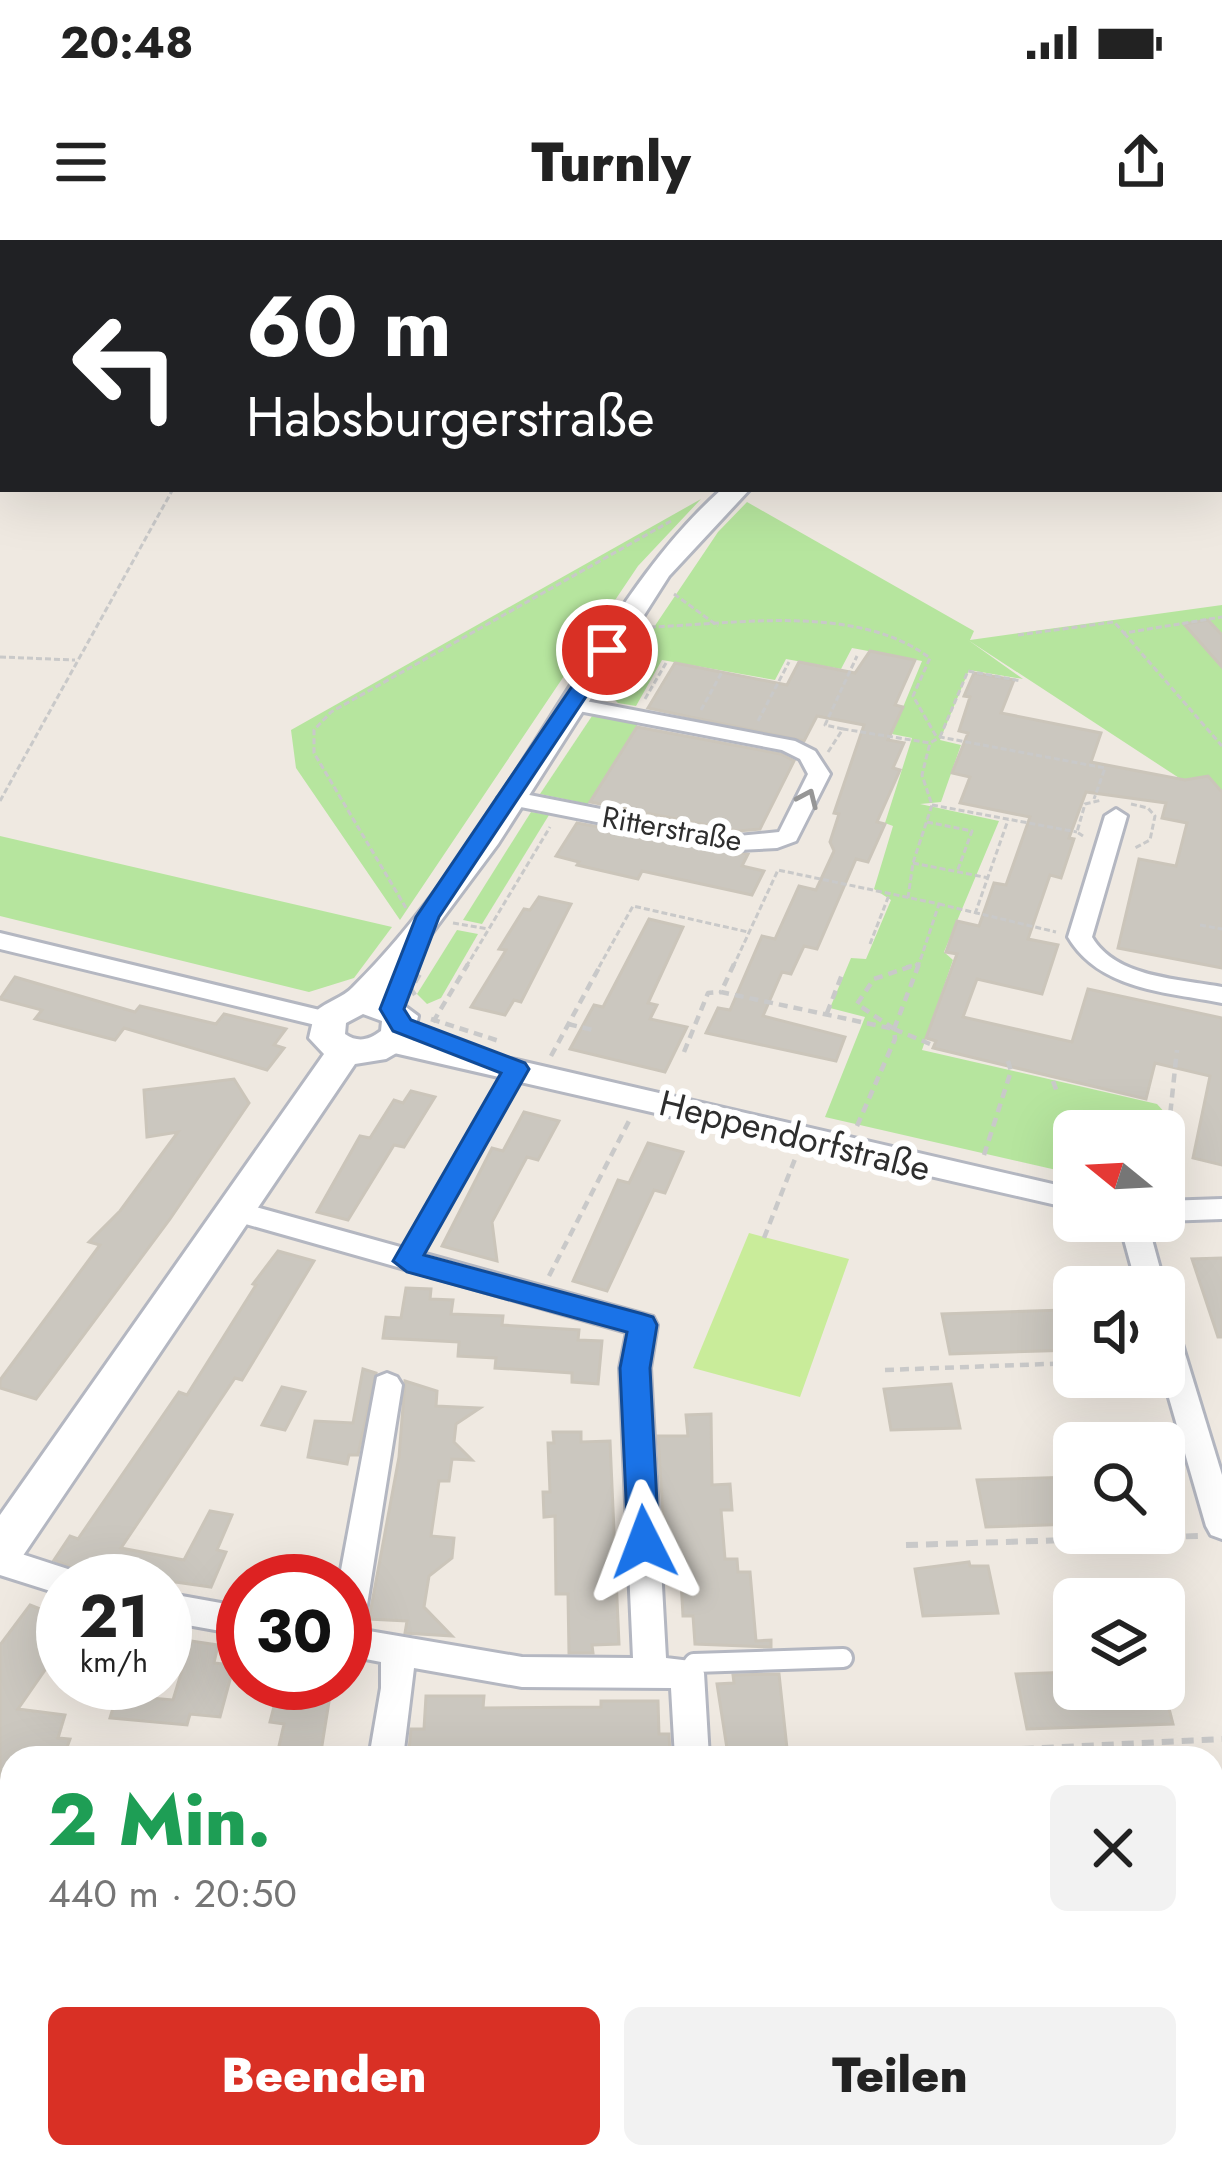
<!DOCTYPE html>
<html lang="de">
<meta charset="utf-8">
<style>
:root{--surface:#fff;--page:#f2f2f2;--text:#222;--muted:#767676;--accent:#d93025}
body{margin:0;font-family:Jost,sans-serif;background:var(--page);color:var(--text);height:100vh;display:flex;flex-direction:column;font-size:45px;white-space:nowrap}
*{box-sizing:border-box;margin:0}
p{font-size:39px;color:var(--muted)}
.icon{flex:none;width:66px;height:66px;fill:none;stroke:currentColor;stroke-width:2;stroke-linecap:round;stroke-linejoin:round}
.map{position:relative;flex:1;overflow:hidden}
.sheet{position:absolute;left:0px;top:1506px;width:1224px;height:423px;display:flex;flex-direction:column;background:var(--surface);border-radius:36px 36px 0 0;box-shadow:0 12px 48px #0002}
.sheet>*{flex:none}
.guide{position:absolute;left:0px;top:0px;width:1224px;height:252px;box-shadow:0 12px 48px #0002;background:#202124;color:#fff;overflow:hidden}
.needle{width:78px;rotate:288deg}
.tools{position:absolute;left:1053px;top:870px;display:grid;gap:24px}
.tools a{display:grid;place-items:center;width:132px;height:132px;border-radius:18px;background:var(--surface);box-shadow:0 12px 48px #0002;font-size:60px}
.speed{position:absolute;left:36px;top:1314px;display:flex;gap:24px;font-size:60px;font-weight:700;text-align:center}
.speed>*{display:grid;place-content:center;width:156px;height:156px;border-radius:50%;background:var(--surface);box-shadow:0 12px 48px #0002;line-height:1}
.speed small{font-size:30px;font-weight:400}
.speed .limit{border:18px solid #d22;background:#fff;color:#111}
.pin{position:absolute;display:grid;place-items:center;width:102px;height:102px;color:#fff;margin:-51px;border:6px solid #fff;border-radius:50%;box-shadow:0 3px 12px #0007}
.me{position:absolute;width:132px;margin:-66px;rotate:357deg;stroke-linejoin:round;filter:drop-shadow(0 0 9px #0008)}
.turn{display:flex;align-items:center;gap:42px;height:252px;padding:0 48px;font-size:54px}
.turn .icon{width:156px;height:156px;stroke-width:2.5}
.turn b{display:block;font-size:84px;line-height:102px}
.round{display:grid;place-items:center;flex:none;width:126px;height:126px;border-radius:18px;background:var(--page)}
.headline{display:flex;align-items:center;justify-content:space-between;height:204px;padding:0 48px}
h1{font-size:72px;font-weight:800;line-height:90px;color:#1e9e55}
.action{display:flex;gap:24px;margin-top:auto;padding:24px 48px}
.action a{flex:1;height:138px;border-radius:18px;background:var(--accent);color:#fff;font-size:48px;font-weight:800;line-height:138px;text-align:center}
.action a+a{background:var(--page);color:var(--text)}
.status{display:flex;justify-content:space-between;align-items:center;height:84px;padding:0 60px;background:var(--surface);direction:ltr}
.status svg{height:33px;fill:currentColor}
header{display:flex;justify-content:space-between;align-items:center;height:156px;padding:0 48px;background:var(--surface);font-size:54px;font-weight:800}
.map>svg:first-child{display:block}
</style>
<div class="status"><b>20:48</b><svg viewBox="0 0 49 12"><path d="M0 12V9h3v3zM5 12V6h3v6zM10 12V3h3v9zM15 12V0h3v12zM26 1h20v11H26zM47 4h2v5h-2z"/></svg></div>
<header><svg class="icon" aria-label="menu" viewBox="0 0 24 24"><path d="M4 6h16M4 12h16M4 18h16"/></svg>Turnly<svg class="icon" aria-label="share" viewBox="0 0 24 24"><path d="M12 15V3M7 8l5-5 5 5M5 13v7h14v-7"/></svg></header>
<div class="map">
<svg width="1222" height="1927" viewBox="0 0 1222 1927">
<rect width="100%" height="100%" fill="#efe9e1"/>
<g fill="#b6e59e">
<path d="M701,259L638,326L400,680L296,528L291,490Z"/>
<path d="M747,262L974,391L970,400L1222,365V566L968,400L1023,439L969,430L940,500L961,505L941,562L920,564L999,581L944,712L953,720L922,810L1157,864L1167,875L1164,891H1074V934L825,877L865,777L830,768L851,718L866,719L891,660L874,649L893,586L885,583L912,498L892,494L922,421L852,408L841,429L786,419L775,440L662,420L636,466L618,463L609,454L718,292Z"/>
<path d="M592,476L638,484L588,564L540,554Z"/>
<path d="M531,572L549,575L482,684L463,680Z"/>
<path d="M0,596L392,687L354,738L309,752L0,676Z"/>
<path d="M457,690L478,694L441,758L427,764L417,754Z"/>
</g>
<path fill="#c9ec9a" d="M749,993L849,1019L800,1157L693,1128Z"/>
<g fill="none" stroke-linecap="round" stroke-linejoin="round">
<path stroke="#75cff0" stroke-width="4.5" d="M795,0L803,3"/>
</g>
<g fill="#cbc7bf" stroke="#cbc5ba" stroke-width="3">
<path d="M1208,380L1222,395V427L1184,384Z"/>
<path d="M870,411L915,420L895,465L903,467L888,500L904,503L893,528L900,530L877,582L885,584L868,622L856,619L817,709L804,706L791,734L782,732L763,776L845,797L836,821L706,793L718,768L730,770L762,696L775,699L799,646L816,650L834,611L830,602L839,574L834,573L864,485L817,476L804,501L648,468L675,423L787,445L799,422L855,433Z"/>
<path d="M974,433L1014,440L1001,473L1101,493L1091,522L1185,540L1208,536L1222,552V728L1118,708L1139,619L1176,626L1187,583L1162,578L1166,563L1086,552L1069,598L1074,599L1061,638L1050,635L1028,699L1058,705L1042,754L977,739L963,777L1072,802L1088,749L1222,778V925L1193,918L1210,836L1155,823L1146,859L933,808L936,801L926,798L957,714L946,712L957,681L979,686L994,643L1006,645L1030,577L960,563L970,537L952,533L968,493L959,491L970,457L964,456Z"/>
<path d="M637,487L781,514L794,521L760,589L738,591L590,562Z"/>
<path d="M577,583L748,614L742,626L764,631L752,655L642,631L638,639L577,625L579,622L556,616Z"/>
<path d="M539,657L571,664L521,762L514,760L505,775L471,767L506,710L499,709L524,669L530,670Z"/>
<path d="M649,679L683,687L648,763L657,765L650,779L687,787L665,832L570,809L594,765L603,767Z"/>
<path d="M15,737L135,772L140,766L216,784L224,774L286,789L274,805L284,808L267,830L124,788L115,800L35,779L42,770L0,759Z"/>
<path d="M234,839L249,863L170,979L36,1159L0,1148V1140L100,1005L89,1002L120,971L178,892L147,897L144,850Z"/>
<path d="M411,851L435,857L404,907L394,905L348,980L317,972L360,896L370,898L394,860L403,863Z"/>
<path d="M524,872L559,881L538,920L527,917L492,982L497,1021L442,1006L492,908L503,911Z"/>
<path d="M648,903L683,912L665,953L654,950L607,1051L573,1041L618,940L629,943Z"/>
<path d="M278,1011L314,1021L242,1140L235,1138L121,1308L184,1320L210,1271L232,1275L217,1310L226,1312L211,1347L147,1338L103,1341L54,1320L70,1296L78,1299L179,1152L187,1155L256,1045L253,1044Z"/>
<path d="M1222,1018V1097H1218L1192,1019Z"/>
<path d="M406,1048L431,1049L430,1059L453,1060L451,1074L503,1076L502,1085L579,1090L578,1100L602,1101L598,1144L572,1142V1133L495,1128L496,1118L458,1116L459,1102L383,1098L386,1077L401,1078Z"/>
<path d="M1064,1070L1074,1110L950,1114L942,1074Z"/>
<path d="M363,1129L376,1133L358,1215H349L347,1224L308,1217L315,1181L353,1183Z"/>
<path d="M405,1141L437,1151L436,1166L480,1168L456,1184L454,1202L472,1220L452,1219L449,1241H439L431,1296L454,1298L452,1318L429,1336L424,1367L452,1396L405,1393L407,1381L369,1379L399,1217Z"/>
<path d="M951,1144L960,1188L891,1190L884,1149Z"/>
<path d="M282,1147L305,1152L285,1190L262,1185Z"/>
<path d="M711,1174L712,1245L730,1244L732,1270H721L725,1319H737L738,1332H750L756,1401L771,1400V1407L695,1404L693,1376H683L680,1323H666L658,1196H688L686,1175Z"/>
<path d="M553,1192H581V1202L610,1201L619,1404L592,1405L593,1413H569L568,1354H556L555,1276L544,1277L543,1252H550L548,1203H554Z"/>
<path d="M1074,1237V1284L986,1287L977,1240Z"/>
<path d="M969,1322L970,1326H988L998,1373L923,1376L915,1329Z"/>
<path d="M30,1365L63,1378V1424L52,1420L18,1469L65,1475L58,1498L70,1499L63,1518H12L6,1557L0,1556V1405Z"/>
<path d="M191,1401L218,1405L214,1423L234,1425L220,1477L190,1474L187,1485L110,1478L117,1455L173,1460Z"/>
<path d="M1074,1432V1449H1164L1173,1484L1027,1489L1016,1434Z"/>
<path d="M779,1434L788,1518L728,1515L717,1444L734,1443L733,1435Z"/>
<path d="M280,1443H332L320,1518L277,1515L284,1484L270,1482Z"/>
<path d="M426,1456H484L483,1468L601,1467V1461H658L659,1494H669L670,1515L481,1518L482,1510H409L411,1489H424Z"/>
</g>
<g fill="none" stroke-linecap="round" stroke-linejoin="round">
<defs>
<g id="service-far2">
<path d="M844,0L852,3"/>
<path d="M906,0L914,3"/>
</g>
<path id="service-far1" d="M407,1021L516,829"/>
<path id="service" d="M687,1433L694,1423L843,1418"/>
<g id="minor">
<path d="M299,0H313L315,3H301Z"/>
<path d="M759,0H779L781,3H761Z"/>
<path d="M570,458L795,501L815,511L830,534L796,601L777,608L738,610L501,563L498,558L509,551L738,596L779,592L808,534L800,519L782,510L563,468V460Z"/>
<path d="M1116,569L1127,576L1092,697C1116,738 1180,739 1222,747V763C1167,752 1099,750 1068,697L1105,576Z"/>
<path d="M0,693L328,772L340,780L328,788L0,709Z"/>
<path d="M390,796L516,820L1074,949V969L381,810L378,804Z"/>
<path d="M1222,959V979L1164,981V961Z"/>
<path d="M238,962L653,1077L657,1085L650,1128L666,1418L699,1422L704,1433L709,1518H675L671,1448L522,1447L414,1428L403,1518H369L381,1448V1422L345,1415V1341H339L377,1137L387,1133L397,1137L402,1145L363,1390L522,1417L633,1418L620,1128L627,1092L228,979L224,972Z"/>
<path d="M1119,981H1147L1165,1047L1164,1049L1137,1047Z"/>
<path d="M1164,1080L1174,1083L1178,1091L1222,1235V1299L1211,1295L1206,1286L1163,1137Z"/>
<path d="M0,1307L74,1331L79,1341H63V1355L0,1335Z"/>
<path d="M165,1353L243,1367V1395L165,1381Z"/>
<path d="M300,1917H340L338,1927H298Z"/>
</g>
<path id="tertiary" d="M1221,156L1222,157V171L1221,170Z"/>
<path id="secondary" d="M722,249H750L669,336L498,604L387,753L418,776L412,804L386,819L355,824L16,1326L0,1331V1275L324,814L309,798L315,772C327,761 343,758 353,747C445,656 512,536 582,428C624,363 664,301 722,249ZM363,774L382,781L381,791C369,800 358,803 345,794L346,783Z"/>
</defs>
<use href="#service-far2" stroke="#b4b7c1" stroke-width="10"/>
<use href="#service-far1" stroke="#b4b7c1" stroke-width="20"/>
<use href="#service" stroke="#b4b7c1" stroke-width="24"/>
<use href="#minor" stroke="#b4b7c1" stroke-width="6"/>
<use href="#tertiary" stroke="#b4b7c1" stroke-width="6"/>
<use href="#secondary" stroke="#b4b7c1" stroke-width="6"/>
<g stroke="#c9c9c9" stroke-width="3" stroke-dasharray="6 3" stroke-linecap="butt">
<path d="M1037,0L1057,3"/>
<path d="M363,3L368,0"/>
<path d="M1143,3L1150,0"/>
<path d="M1209,3L1216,0"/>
<path d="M674,354L718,386"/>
<path d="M650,387C737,384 856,363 930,418L913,456L936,496"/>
<path d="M1124,393L1222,506"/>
<path d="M1018,395L1114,382L1124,393L1222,377"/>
<path d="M0,417L75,420"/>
<path d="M645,459L666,423"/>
<path d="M701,470L722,432"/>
<path d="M758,481L789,422"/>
<path d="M843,489L825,485L857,416"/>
<path d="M940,497L968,431L1021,441"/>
<path d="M828,512L843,489L930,503L940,497L1105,528L1094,559"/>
<path d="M0,561L173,249"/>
<path d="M1131,564L1148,568L1155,576L1150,600L1133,609"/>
<path d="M932,565L1077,592"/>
<path d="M927,582L972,591L957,632"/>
<path d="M1083,596L1077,592L1085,564L1102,560"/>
<path d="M913,623L989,638"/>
<path d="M908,658L913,623L932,565L922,535L930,503"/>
<path d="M939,664L1056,692"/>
<path d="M406,668L314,513V490L331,472L671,281"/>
<path d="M975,674L1008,580"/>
<path d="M453,683L488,689"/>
<path d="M1200,685L1222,689"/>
<path d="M870,704L889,655"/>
<path d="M466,727L550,587"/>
<path d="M599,727L633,666L748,692"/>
<path d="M733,727L778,630L939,664L919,724L905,727"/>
</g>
<g stroke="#c9c9c9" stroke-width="4.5" stroke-dasharray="9 6" stroke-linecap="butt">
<path d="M734,724L721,752L894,789"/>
<path d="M415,755L411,749L420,734"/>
<path d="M827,773L843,732"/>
<path d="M431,779L499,801"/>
<path d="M433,782L468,724"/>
<path d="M568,784L593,790"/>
<path d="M894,789L930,804"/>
<path d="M894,789L857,764L874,739L918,724"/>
<path d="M684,812L708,753L721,752"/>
<path d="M551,816L601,724"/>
<path d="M1053,841L1057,852"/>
<path d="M857,886L895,799L894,789L919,724"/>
<path d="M984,915L1011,831L1008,821"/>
<path d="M1164,932L1177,810"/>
<path d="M764,998L795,919"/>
<path d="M549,1036L629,881"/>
<path d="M885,1130L1074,1123"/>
</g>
<g stroke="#c9c9c9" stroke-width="6" stroke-dasharray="12 8" stroke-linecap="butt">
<path d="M906,1305L1198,1296"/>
<path d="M942,1513L1222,1499"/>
<path d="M1212,1744H1222"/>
</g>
<use href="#service-far2" stroke="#fff" stroke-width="8"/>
<use href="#service-far1" stroke="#fff" stroke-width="14"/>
<use href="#service" stroke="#fff" stroke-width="18"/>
<use href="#minor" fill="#fff" fill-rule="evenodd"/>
<use href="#tertiary" fill="#fff" fill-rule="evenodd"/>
<use href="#secondary" fill="#fff" fill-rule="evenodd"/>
</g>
<defs><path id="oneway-chevron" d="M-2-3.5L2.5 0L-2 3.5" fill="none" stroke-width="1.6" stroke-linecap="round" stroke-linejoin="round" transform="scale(3)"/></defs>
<use stroke="#969696" href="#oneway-chevron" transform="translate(808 558) rotate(-66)"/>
<path fill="#1a73e8" stroke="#114b97" stroke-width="3" d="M600,405L617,410L439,677L404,769L411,780L525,823L529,829L424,1015L643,1074L653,1077L657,1085L650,1128L659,1302L655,1312L644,1316L632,1312L628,1302L620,1128L627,1092L407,1032L393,1021L501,833L393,791L380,769L416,677Z"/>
<g text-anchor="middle" stroke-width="12" stroke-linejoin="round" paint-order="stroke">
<g font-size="30" fill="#2e2e2e" stroke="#fff">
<text transform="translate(672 589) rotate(10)" y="10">Ritterstraße</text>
</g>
<g font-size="36" fill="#2e2e2e" stroke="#fff">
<text transform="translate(795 895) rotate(14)" y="13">Heppendorfstraße</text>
</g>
</g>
</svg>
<div class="tools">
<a><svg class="needle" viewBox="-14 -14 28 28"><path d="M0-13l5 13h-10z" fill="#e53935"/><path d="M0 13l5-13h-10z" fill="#767676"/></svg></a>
<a><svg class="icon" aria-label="sound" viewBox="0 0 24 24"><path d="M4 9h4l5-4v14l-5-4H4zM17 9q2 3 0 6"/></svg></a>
<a><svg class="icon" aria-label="search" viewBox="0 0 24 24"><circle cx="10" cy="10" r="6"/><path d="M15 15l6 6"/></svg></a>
<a><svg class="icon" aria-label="layers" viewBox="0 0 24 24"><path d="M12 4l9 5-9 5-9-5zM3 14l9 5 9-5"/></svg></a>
</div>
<div class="speed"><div>21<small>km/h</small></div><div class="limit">30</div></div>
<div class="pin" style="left:607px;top:410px;background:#d93025"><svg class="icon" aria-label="arrive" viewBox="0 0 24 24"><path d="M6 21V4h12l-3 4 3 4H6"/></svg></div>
<svg class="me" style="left:644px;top:1302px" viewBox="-20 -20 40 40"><path d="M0-17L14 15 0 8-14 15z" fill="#1a73e8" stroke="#fff" stroke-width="4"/></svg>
<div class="guide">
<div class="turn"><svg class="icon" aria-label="left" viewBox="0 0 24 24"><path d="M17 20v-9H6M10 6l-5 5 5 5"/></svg><div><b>60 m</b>Habsburgerstraße</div></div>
</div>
<section class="sheet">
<div class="headline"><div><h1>2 Min.</h1><p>440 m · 20:50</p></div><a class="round"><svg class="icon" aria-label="close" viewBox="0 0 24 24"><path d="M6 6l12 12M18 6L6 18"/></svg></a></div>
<div class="action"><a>Beenden</a><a>Teilen</a></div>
</section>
</div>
